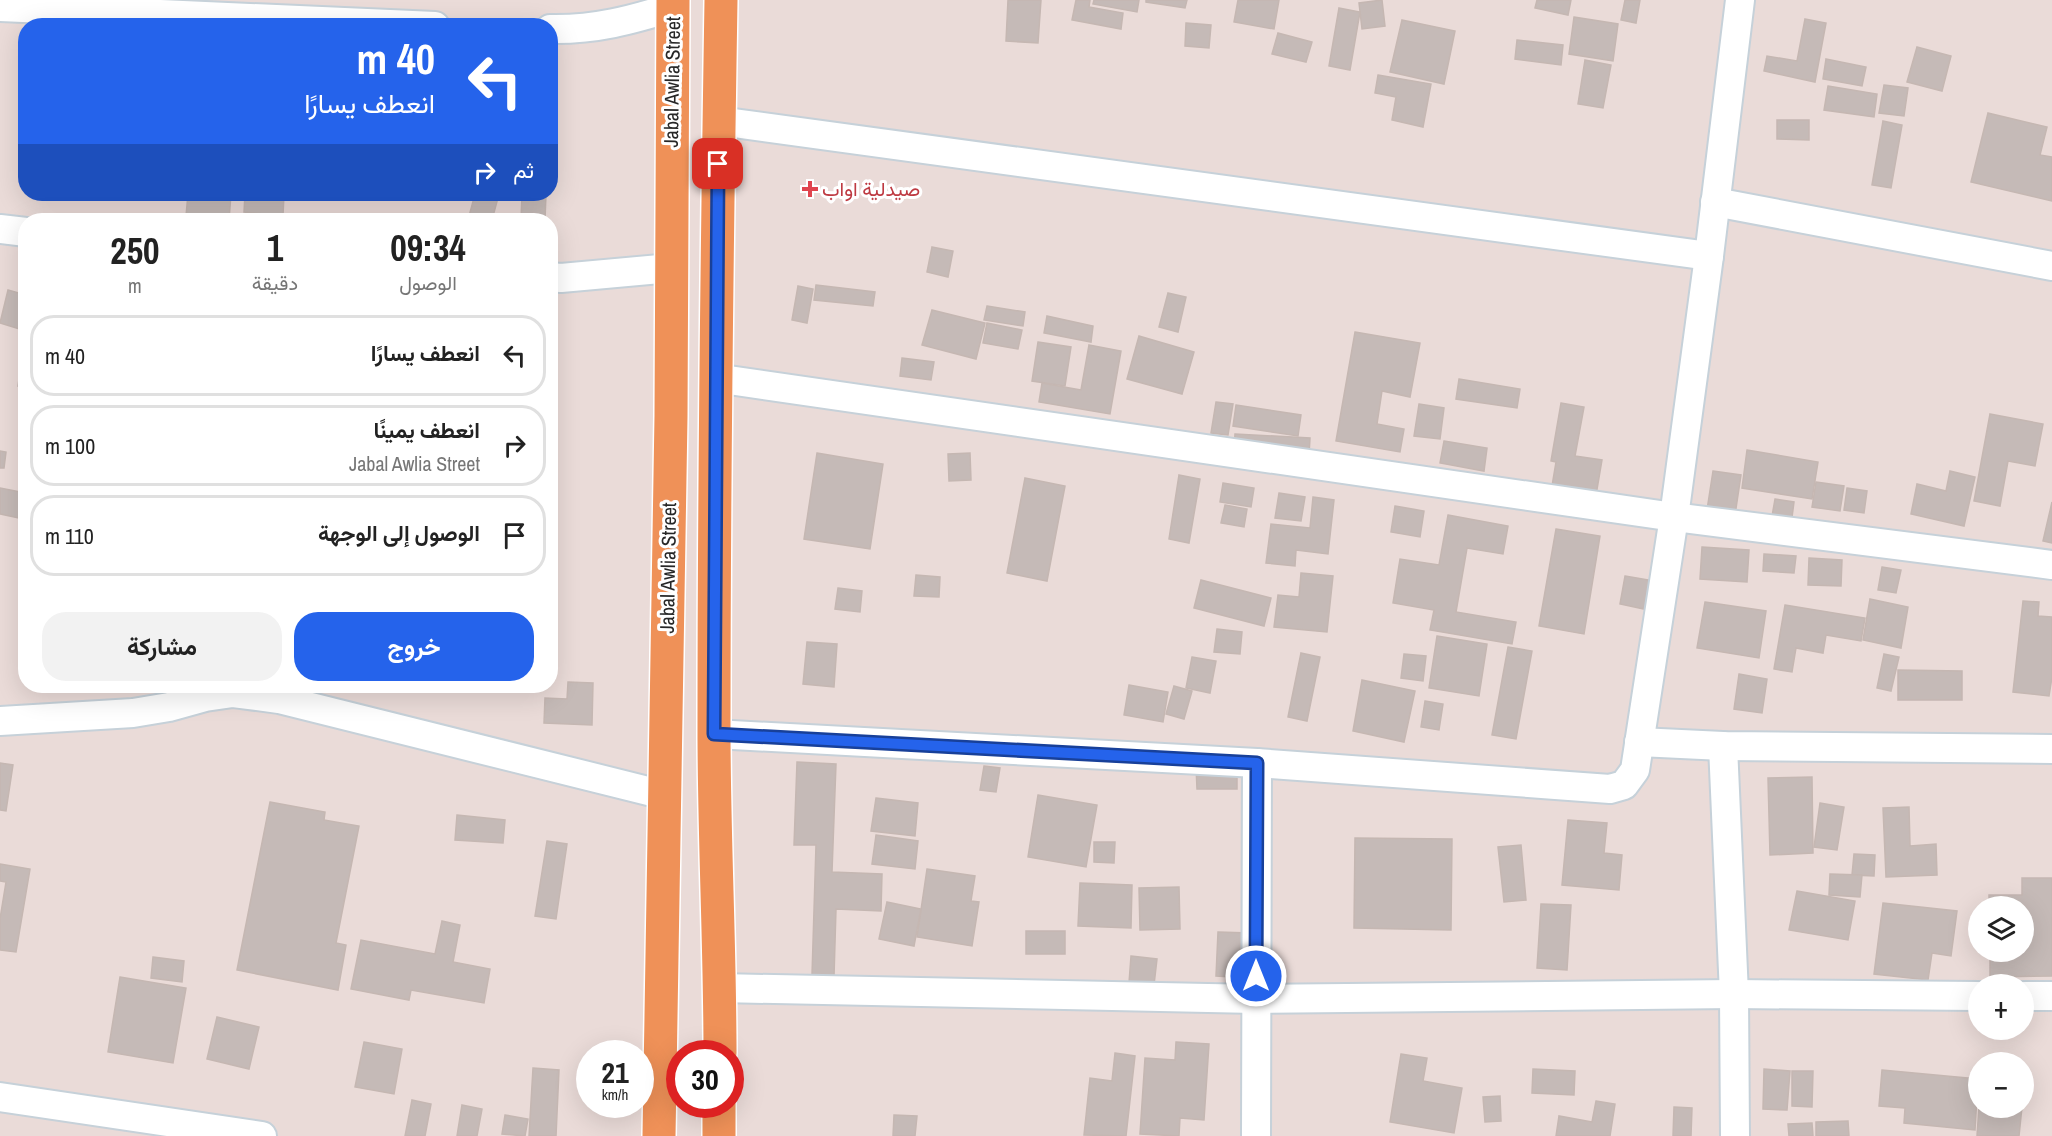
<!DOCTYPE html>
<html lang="ar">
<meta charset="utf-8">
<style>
:root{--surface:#fff;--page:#f2f2f2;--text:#222;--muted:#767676;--line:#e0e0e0;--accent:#2563eb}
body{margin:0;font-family:"Archivo Narrow",Vazirmatn,sans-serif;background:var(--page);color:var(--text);direction:rtl;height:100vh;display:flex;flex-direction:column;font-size:22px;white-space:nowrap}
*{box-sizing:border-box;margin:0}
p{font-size:20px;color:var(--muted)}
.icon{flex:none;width:33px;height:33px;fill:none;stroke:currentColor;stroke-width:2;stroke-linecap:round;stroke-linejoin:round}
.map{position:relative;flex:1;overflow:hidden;direction:ltr}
.drawer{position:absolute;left:18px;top:213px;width:540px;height:480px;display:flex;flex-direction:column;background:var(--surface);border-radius:24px;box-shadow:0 6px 24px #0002;direction:rtl}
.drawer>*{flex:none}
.top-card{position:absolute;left:18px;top:18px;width:540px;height:183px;border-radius:24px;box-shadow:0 6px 24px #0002;direction:rtl;background:#2563eb;color:#fff;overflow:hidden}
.buttons{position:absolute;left:1968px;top:896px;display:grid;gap:12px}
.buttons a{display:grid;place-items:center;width:66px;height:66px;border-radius:50%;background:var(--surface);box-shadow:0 6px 24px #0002;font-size:30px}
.speed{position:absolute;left:576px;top:1040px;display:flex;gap:12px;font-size:30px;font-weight:700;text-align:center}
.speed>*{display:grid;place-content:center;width:78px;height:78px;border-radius:50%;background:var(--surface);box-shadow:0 6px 24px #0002;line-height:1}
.speed small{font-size:15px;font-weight:400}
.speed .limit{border:9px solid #d22;background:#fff;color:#111}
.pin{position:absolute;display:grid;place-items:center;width:51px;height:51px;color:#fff;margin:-26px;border-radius:12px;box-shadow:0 3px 9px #0006}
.me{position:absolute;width:66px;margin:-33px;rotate:0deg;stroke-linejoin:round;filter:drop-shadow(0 0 4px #0008)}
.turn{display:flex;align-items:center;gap:21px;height:126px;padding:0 24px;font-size:27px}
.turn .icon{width:78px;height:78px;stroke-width:2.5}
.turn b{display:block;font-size:42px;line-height:51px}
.then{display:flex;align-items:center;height:57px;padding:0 24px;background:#0003;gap:12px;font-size:22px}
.eta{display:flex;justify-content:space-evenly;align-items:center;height:102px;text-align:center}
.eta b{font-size:36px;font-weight:700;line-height:42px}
.button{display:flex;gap:12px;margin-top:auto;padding:12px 24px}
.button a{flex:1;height:69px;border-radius:24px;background:var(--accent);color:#fff;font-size:24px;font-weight:700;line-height:69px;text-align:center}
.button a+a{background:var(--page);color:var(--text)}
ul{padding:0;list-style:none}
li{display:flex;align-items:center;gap:18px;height:81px;margin:0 12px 9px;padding:0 12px;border:3px solid var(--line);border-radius:24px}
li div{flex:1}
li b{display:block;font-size:22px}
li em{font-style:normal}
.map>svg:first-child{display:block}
</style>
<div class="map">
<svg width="2052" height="1136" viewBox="0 0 2052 1136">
<rect width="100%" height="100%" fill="#eadbd8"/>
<g fill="#c5bab7" stroke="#c5b7b2" stroke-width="1.5">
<path d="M1008,0H1041L1038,43L1006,41Z"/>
<path d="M1076,0H1090L1089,7L1123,13L1121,29L1072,20Z"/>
<path d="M1094,0H1139L1137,12L1093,4Z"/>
<path d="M1146,0H1187L1185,8L1146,2Z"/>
<path d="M1238,0H1279L1274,29L1234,22Z"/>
<path d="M1382,0L1385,26L1362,29L1359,3Z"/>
<path d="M1537,0H1571L1568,15L1535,8Z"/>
<path d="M1625,0H1640L1636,23L1621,20Z"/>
<path d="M1339,8L1360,12L1350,70L1329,66Z"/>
<path d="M1574,17L1618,24L1613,61L1569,54Z"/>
<path d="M1805,19L1826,23L1815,82L1764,71L1767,56L1797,61Z"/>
<path d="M1402,20L1455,31L1444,84L1390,72Z"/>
<path d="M1186,23L1211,25L1209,48L1185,46Z"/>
<path d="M1278,33L1312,42L1306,62L1272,54Z"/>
<path d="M1517,40L1563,45L1561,65L1515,59Z"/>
<path d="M1917,47L1951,56L1942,91L1907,82Z"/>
<path d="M1826,59L1866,67L1862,86L1823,79Z"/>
<path d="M1585,60L1611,65L1603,108L1578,104Z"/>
<path d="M1378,75L1431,84L1423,127L1392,120L1396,97L1375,93Z"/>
<path d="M1884,85L1908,88L1904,116L1879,113Z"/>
<path d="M1828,86L1877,94L1874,117L1824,110Z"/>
<path d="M1988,113L2047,127L2040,155L2052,157V201L1971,182Z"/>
<path d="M1777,120H1809V140L1777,139Z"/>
<path d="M1883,121L1902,125L1891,188L1872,185Z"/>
<path d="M188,194H231L229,220L186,216Z"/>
<path d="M245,194H284L283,216L244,212Z"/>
<path d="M475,194H499L492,220H468Z"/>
<path d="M522,194H546L545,220H521Z"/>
<path d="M932,247L953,251L948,277L927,272Z"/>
<path d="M816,285L875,292L873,306L814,300Z"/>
<path d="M798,286L813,289L807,323L792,320Z"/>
<path d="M8,290L26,295V331L0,323Z"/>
<path d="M1168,293L1186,297L1178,332L1159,327Z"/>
<path d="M987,306L1025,312L1023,326L984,320Z"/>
<path d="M932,310L985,323L976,359L922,345Z"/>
<path d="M1047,316L1093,326L1091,342L1044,333Z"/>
<path d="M987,323L1022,330L1018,349L983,343Z"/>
<path d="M1355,332L1420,343L1410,397L1382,391L1377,424L1404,429L1400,452L1336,441Z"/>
<path d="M1139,336L1194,352L1182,394L1127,379Z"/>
<path d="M1038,342L1071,347L1065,386L1032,381Z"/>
<path d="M1089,345L1121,351L1110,414L1039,402L1042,383L1081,390Z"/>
<path d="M902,358L934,362L931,380L900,376Z"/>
<path d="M22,359H26V387L18,386Z"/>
<path d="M1459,379L1520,389L1517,408L1456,399Z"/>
<path d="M1216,402L1233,404L1228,435L1211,433Z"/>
<path d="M1561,403L1584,407L1575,456L1602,460L1595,501L1551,492L1556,462L1551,461Z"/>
<path d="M1419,404L1444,408L1440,439L1414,436Z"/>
<path d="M1236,405L1301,415L1298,436L1233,426Z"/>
<path d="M1990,414L2043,424L2035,466L2008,461L2000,506L1974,501Z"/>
<path d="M1235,434L1310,438L1309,455L1234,450Z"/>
<path d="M1444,441L1487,448L1484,471L1440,463Z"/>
<path d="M1747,450L1818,462L1812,499L1742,488Z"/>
<path d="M0,451L6,452L4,468H0Z"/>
<path d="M817,453L883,464L870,549L804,539Z"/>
<path d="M970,453L971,480L949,481L948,454Z"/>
<path d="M1713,471L1741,475L1735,515L1707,510Z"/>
<path d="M1950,471L1975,477L1964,526L1911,514L1917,484L1946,491Z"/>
<path d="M1179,475L1200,479L1189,543L1169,539Z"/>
<path d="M1025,478L1065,486L1047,581L1007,573Z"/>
<path d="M1816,482L1844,486L1840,511L1812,507Z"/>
<path d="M1223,483L1254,488L1251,507L1220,502Z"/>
<path d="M0,488L26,493L24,519L0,514Z"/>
<path d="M1847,488L1867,491L1864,513L1844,510Z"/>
<path d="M1279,493L1305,497L1301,521L1275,518Z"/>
<path d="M1313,497L1334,500L1328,554L1296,550L1295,566L1266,563L1271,524L1310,528Z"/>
<path d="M1775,499L1794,502L1791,525L1771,522Z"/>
<path d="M2052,502V543L2043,541Z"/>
<path d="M1225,505L1247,509L1244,527L1221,523Z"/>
<path d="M1395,506L1424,511L1420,537L1391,532Z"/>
<path d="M1448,515L1508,526L1503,554L1467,548L1456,612L1516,622L1512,644L1430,630L1434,610L1393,603L1400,559L1439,565Z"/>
<path d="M1556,529L1600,536L1584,634L1539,626Z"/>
<path d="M1702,547L1749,550L1747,582L1700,579Z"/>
<path d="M1764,554L1796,556L1794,573L1763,571Z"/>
<path d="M1809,558L1842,560L1841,586L1808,585Z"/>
<path d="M1882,567L1901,570L1896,593L1878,590Z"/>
<path d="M1301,573L1333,576L1327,632L1274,627L1278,595L1299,597Z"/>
<path d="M916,575L940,577L939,597L914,596Z"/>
<path d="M1625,576L1649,580L1644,609L1620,604Z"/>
<path d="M1201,580L1271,598L1264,626L1194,608Z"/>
<path d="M838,588L862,591L860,612L835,609Z"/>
<path d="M1870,599L1908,607L1901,648L1863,640Z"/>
<path d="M2023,601L2039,602L2038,616L2052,617V677L2049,696L2013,692Z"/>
<path d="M1705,602L1766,611L1759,658L1697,648Z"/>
<path d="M1785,605L1865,618L1861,641L1826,635L1823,653L1796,648L1792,672L1774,669Z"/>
<path d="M1217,629L1242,632L1240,654L1214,652Z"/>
<path d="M1437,636L1487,644L1479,696L1429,688Z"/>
<path d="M807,642L837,644L834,687L803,684Z"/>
<path d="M1508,647L1532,651L1516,739L1492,735Z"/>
<path d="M1301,653L1320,657L1307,721L1288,717Z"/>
<path d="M1404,654L1426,656L1423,681L1401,678Z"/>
<path d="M1884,654L1899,657L1891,691L1877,688Z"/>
<path d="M1192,657L1216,661L1210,693L1186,688Z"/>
<path d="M1898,670L1962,671V700H1898Z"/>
<path d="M1739,674L1767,679L1762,713L1734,709Z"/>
<path d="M1362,680L1415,691L1404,742L1353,731Z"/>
<path d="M568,682L593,683L592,725L544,723L545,698L567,699Z"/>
<path d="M1129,685L1168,692L1163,722L1124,715Z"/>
<path d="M1174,686L1192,691L1184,719L1166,714Z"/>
<path d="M1425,701L1443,704L1439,730L1421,727Z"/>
<path d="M797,762L836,764L832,872L882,874L881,911L836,909L834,977L812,975L816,845H794Z"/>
<path d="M0,763L13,765L6,811L0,810Z"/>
<path d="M1237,765V789H1197L1196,766Z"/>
<path d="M984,766L1000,768L996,792L980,790Z"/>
<path d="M1812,777L1813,853L1770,855L1768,778Z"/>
<path d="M1038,795L1097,805L1086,867L1028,857Z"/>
<path d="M876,798L918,803L915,836L871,831Z"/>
<path d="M270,802L325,812L324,820L359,826L336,943L346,945L338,990L237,970Z"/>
<path d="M1820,803L1844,807L1837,850L1814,847Z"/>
<path d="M1909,807L1910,846L1936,844L1937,875L1886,877L1883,808Z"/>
<path d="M457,815L505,820L503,843L455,840Z"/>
<path d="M1568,820L1607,823L1604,853L1622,855L1619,890L1562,885Z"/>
<path d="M876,835L918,841L915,869L872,864Z"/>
<path d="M1355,838L1452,839L1451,930L1354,928Z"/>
<path d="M547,841L567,844L556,919L535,916Z"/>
<path d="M1094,842H1115L1114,863L1094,862Z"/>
<path d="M1521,845L1526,900L1504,902L1498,847Z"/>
<path d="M1854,854L1875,855L1874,876L1852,875Z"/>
<path d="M0,864L30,869L16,952L0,950V919L6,882L0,881Z"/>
<path d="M927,869L975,876L971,901L979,902L972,946L917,937Z"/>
<path d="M1830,874L1862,875L1860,897L1829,895Z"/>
<path d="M2022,878H2052V976L1990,977V951H2024V906H1989V895H2022Z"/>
<path d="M1080,883L1132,885L1131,928L1078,926Z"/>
<path d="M1179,887L1180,929L1140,930L1139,888Z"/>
<path d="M1797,891L1855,901L1848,940L1789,930Z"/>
<path d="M887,902L921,909L914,946L879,939Z"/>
<path d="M1883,903L1957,911L1951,956L1932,953L1928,980L1874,974Z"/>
<path d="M1541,904L1571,905L1567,970L1537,968Z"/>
<path d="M442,921L460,925L453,962L490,969L484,1003L411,990L409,1000L351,989L361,940L435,954Z"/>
<rect x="1026" y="931" width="39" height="23"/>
<path d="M1218,932L1250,933L1248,978L1216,976Z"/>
<path d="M1131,956L1157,959L1154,985L1129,983Z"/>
<path d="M153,957L184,961L182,982L151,978Z"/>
<path d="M120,977L186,988L173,1063L108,1052Z"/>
<path d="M217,1017L259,1027L249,1069L207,1059Z"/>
<path d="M364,1042L402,1049L394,1094L355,1087Z"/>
<path d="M1176,1042L1209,1044L1204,1120L1180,1118L1179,1136L1140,1134L1145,1058L1175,1060Z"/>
<path d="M1115,1053L1135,1056L1126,1136L1084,1135L1090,1078L1112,1081Z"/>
<path d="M1401,1054L1427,1058L1423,1081L1462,1088L1454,1133L1390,1122Z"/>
<path d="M533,1068L559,1070L556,1136H529Z"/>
<path d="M1533,1069L1575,1071L1574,1095L1532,1093Z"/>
<path d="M1764,1069L1790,1071L1787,1110L1763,1109Z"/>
<path d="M1882,1070L1978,1079L1975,1130L1904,1123L1905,1108L1879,1106Z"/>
<path d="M1792,1071H1813L1812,1107L1792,1106Z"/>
<path d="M1500,1096L1501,1121L1485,1122L1483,1097Z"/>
<path d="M412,1100L431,1104L425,1136H405Z"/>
<path d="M1596,1101L1615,1104L1610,1136H1556L1559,1116L1592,1122Z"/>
<path d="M462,1105L482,1109L477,1136H457Z"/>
<path d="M1674,1107L1692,1108L1691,1136H1673Z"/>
<path d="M1979,1107H2022L2019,1136H1977Z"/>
<path d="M505,1115L528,1119L525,1136L502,1134Z"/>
<path d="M894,1115L917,1116L915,1136H893Z"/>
<path d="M1848,1121L1849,1136H1816V1122Z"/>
<path d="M1812,1123L1813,1136H1789L1788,1124Z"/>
</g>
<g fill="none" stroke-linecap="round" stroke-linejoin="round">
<defs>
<g id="street">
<path d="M0,7L435,26"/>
<path d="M550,29C595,30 632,20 673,7"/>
<path d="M719,121L1709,256"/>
<path d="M1715,202L2052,266"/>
<path d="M0,229L26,232"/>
<path d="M550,277L561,278L671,268"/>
<path d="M715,378L1674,517L2052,565"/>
<path d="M0,721L133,713L169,707L205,697L233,693L279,699L664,795"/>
<path d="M714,734L1257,763L1610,789L1624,785L1635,770L1674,517L1709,256L1740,0"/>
<path d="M1639,742L1723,746L2052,749"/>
<path d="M1723,746L1734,994L1735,1136"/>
<path d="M720,988L1256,999L1734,994L1978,996"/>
<path d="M2024,996H2052"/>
<path d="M0,1097L262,1136"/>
<path d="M1256,1136L1257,763"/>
</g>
<g id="primary">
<path d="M720,1053C720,945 714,838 714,730C714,487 717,243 721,0"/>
<path d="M659,1136L671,416L673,0"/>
<path d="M719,1136V1104"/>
</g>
</defs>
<use href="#street" stroke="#c6d1d9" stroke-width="32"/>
<use href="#primary" stroke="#fff" stroke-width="36"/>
<use href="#street" stroke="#fff" stroke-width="28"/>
<use href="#primary" stroke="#ef9158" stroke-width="33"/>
</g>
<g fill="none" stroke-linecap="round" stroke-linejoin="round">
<defs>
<path id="route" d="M718,164L714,734L1257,763L1256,976"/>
</defs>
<use href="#route" stroke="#184099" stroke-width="15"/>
<use href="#route" stroke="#2563eb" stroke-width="10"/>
</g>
<path fill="#e0444e" stroke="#fff" stroke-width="2" d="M807 180h6v6h6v6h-6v6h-6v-6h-6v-6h6z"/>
<g text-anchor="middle" stroke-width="6" stroke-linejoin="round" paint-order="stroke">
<g font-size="20" fill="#272727" stroke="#fff">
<text transform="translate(672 82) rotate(-89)" y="7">Jabal Awlia Street</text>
<text transform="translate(668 568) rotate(-89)" y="7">Jabal Awlia Street</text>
</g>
<g font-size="20" fill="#be3a42" stroke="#fff" text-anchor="start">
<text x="822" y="196">صيدلية اواب</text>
</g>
</g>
</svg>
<div class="buttons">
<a><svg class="icon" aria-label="layers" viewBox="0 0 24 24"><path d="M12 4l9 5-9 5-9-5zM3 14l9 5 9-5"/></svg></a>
<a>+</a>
<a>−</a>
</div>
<div class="speed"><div>21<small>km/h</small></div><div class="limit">30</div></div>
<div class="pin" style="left:718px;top:164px;background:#d93025"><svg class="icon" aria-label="arrive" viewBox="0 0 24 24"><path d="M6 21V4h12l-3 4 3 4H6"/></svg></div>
<svg class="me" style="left:1256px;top:976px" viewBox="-20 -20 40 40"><circle r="17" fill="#2563eb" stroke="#fff" stroke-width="3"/><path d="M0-11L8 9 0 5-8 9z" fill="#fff"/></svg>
<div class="top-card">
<div class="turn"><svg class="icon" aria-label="left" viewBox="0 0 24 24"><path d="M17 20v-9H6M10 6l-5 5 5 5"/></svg><div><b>40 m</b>انعطف يسارًا</div></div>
<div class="then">ثم<svg class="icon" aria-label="right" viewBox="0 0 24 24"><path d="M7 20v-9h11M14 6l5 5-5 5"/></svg></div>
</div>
<section class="drawer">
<div class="eta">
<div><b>09:34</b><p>الوصول</p></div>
<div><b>1</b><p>دقيقة</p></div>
<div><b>250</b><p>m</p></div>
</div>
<ul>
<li><svg class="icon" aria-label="left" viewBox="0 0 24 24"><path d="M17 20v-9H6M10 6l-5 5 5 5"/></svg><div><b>انعطف يسارًا</b></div><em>40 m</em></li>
<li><svg class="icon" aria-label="right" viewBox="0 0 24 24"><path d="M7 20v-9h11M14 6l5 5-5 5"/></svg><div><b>انعطف يمينًا</b><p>Jabal Awlia Street</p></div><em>100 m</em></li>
<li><svg class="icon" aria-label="arrive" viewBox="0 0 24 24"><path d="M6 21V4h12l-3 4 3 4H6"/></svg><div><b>الوصول إلى الوجهة</b></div><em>110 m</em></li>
</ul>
<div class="button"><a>خروج</a><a>مشاركة</a></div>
</section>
</div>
